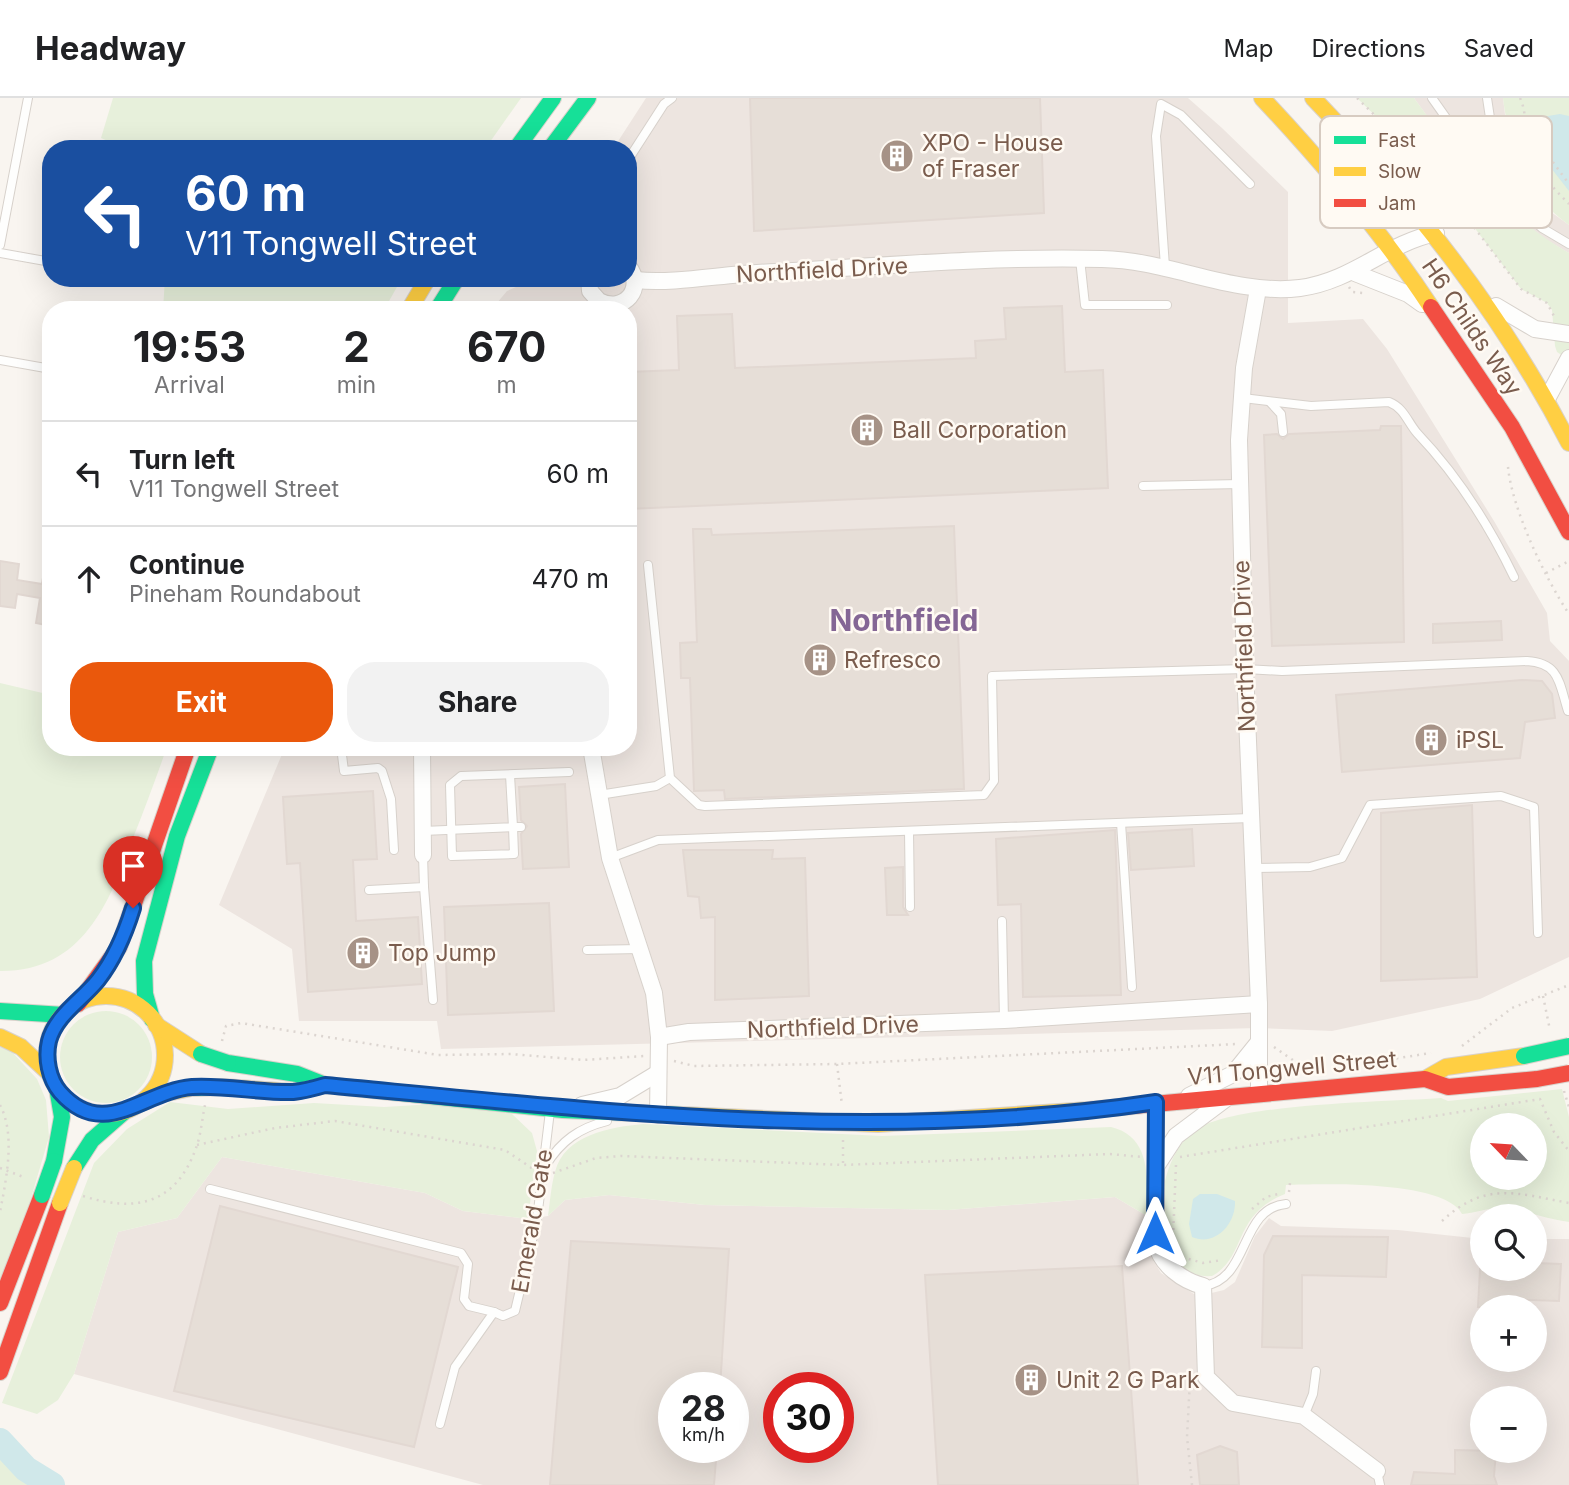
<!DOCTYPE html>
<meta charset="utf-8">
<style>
:root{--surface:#fff;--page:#f2f2f2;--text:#202124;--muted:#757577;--line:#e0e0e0;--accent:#ea580c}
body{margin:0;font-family:Inter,sans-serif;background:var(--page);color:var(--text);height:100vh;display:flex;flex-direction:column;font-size:26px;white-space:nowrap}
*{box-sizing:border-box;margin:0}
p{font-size:23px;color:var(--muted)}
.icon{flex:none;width:38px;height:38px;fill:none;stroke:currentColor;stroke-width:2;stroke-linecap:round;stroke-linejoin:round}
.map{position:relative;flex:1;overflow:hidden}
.side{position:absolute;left:42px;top:203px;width:595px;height:455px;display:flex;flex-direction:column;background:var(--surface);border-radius:28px;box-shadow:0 7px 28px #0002}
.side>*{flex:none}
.top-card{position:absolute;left:42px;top:42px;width:595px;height:147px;border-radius:28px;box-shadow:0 7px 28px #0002;background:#1a4fa0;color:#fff;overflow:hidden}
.needle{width:46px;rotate:295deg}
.controls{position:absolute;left:1470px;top:1015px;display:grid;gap:14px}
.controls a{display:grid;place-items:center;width:77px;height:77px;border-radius:50%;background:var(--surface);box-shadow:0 7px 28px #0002;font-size:35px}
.speed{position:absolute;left:658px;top:1274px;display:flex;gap:14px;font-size:35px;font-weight:700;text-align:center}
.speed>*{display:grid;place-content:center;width:91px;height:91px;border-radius:50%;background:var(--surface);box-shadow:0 7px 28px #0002;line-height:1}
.speed small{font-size:18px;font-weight:400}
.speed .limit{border:10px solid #d22;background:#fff;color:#111}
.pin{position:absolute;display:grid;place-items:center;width:60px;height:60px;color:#fff;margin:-72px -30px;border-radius:50% 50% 50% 0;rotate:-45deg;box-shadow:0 0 7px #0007}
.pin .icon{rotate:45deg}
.me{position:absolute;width:77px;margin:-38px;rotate:0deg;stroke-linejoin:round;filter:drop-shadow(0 0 5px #0008)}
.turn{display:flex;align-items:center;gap:24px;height:147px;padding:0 28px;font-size:32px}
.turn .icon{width:91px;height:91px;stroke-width:2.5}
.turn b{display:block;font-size:49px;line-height:60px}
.eta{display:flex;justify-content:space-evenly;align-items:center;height:119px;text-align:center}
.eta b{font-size:42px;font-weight:700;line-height:49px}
.primary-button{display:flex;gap:14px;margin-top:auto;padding:14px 28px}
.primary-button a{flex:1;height:80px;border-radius:28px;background:var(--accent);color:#fff;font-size:28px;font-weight:700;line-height:80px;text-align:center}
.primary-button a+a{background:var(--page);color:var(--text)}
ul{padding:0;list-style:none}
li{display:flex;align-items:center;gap:21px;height:105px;padding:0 28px;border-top:2px solid var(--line)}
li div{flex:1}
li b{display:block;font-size:26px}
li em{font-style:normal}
header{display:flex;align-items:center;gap:42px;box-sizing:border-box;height:98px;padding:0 35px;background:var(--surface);border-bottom:2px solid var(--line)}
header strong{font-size:33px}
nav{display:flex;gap:38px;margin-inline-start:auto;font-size:24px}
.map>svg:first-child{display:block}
</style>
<header>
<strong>Headway</strong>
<nav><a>Map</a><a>Directions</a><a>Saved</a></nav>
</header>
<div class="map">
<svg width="1569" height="1387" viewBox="0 0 1569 1387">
<rect width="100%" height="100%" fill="#f9f5f0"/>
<g fill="#ede5e0" fill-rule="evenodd">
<path d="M646,0H1188L1222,30L1288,94V225L1363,221L1387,251L1494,423L1547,515L1550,543L1569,563V859L1480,901L1332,933L1258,930L441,951L437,923H299L292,851L219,807L285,649H628V212H491L507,193L536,180H628V51H613Z"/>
<path d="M1414,0H1503L1506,25L1551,114L1569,127V155L1533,134L1501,107L1456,58Z"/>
<path d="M222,1059L425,1095L463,1113L528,1121L548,1118L565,1102L609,1097L705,1107L948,1112L1115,1099L1147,1118L1149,1156L1161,1175L1194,1196L1203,1197L1224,1192L1235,1184L1255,1138L1269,1120L1281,1128L1398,1132L1482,1141V1171H1535V1141H1569V1387H483L74,1276L118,1134L177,1120ZM1482,1209H1535V1262H1482ZM674,1290H733V1349H674ZM779,1290H838V1349H779ZM1482,1300H1535V1353H1482Z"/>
</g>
<g fill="#e7f0db" fill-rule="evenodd">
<path d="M113,0H521L485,51H126L101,40Z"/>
<path d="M1357,0H1414C1460,63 1500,115 1569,155V262L1557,254L1555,248L1552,212L1547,205L1521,191L1429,70Z"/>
<path d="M1503,0H1569V127C1526,97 1509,50 1503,0Z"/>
<path d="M165,180H402L384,212H163Z"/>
<path d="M0,585L51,597V649H167C156,680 145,710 133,740C109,806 82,874 0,873Z"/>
<circle cx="106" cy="959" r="46"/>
<path d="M0,949L12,954L37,981L46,1002L49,1039L0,1205Z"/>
<path d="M1562,991L1569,1019V1124C1546,1121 1525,1112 1502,1110C1490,1109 1475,1115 1462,1116C1444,1082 1323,1086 1286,1087L1285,1096C1232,1117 1247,1159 1212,1178C1143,1183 1151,1059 1197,1031C1239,1005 1387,1004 1441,1000L1448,1003ZM1482,1027H1535V1080H1482Z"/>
<path d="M170,1004L228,1011L314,1005L384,1009L434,1006L512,1016L532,1035L537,1053L528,1121L463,1113L425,1095L222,1059L177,1120L118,1134L74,1276L58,1302L37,1316L2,1305L94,1065L127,1031Z"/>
<path d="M643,1026L882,1038L1111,1029C1153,1039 1147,1084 1147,1118L1115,1099L948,1112L705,1107L609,1097L565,1102L548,1118C550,1104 551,1088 555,1074C564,1037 611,1029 643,1026Z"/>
<path d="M0,1344L26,1371L52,1387H0Z"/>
</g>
<g fill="#d0e8ea">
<path d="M1560,16L1569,18V93L1533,47L1532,30L1548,18Z"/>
<path d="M1200,1096H1217L1235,1103C1236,1126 1215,1149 1192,1139L1189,1126L1193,1101Z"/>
</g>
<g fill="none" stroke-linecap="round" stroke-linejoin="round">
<path stroke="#d0e8ea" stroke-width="26" d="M0,1343L26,1371L52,1387"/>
</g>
<g fill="#e6ded7" stroke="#e2d8d2" stroke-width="2">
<path d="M750,0H1040L1044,115L754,133Z"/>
<path d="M1062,208L1065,274L1103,272L1108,390L628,411V274L679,272L677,218L732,216L735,270L976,260L975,243L1006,241L1004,210Z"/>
<path d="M1381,328H1401L1404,544L1272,548L1264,337L1277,336L1283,341L1289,336L1380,332Z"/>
<path d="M954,428L964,691L725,701L724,692L694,693L690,580H681L680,545L697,544L693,431H711L712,437Z"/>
<path d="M0,463L19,466L17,482L42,486L44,474L51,475V528L36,525L40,500L17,496L15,510L0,508Z"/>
<path d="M1501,523L1502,542L1433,545V526Z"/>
<path d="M1522,582L1542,583L1552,596L1555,620L1525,624L1520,660L1342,674L1336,597Z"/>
<path d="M565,686L569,769L523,771L521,736L527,728L521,722L519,689Z"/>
<path d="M373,693L377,761L353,762L356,823L418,819L422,886L308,894L300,765L287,766L283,699Z"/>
<path d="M1472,707L1477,879L1381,883V715Z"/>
<path d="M1192,731L1194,768L1131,772L1128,735Z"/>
<path d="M1115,732L1121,897L1023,899L1021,806L998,807L996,741Z"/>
<path d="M683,752H773L772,761L805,760L809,898L715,902V819L701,820L699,799L688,798Z"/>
<path d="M903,769V809L908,817H887L885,770Z"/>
<path d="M549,805L554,913L448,917L444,809Z"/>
<path d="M220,1108L458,1169L414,1349L174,1293Z"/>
<path d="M1273,1138L1388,1139L1386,1179L1302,1177V1250L1262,1249L1264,1157Z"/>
<path d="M571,1143L729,1151L720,1290H674V1349H717L714,1387H550Z"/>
<path d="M1535,1165L1561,1166L1559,1203L1498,1201V1209H1478L1480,1171H1535Z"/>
<path d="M1122,1168L1138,1387H938L925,1177Z"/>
<path d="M1220,1348L1237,1354L1239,1387H1200L1197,1357Z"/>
<path d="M1455,1352L1496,1353L1494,1378L1497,1387H1411L1414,1374L1455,1376Z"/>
</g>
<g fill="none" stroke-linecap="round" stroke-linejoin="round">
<defs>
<g id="lane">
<path d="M1432,0L1495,89L1542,130L1569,146"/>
<path d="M1487,0L1495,53V87"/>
<path d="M628,62L664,6L672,0"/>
<path d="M0,147L28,0"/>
<path d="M0,155L51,164"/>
<path d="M1080,161L1085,207H1167"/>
<path d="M1165,169L1156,38L1161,6L1181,17L1250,86"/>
<path d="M0,262L51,271"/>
<path d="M1243,300L1311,308L1389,304C1404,310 1407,323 1417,335C1457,377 1489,427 1514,479"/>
<path d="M1270,304L1281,316L1283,334"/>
<path d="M1143,388L1240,386"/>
<path d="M648,467L670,680L699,707L705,708L984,697L994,683L992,578L1245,571L1282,573L1527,563C1560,565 1559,585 1568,613"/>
<path d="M341,649L344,673L378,670L382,673L391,701L394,752"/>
<path d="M296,653L334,649"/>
<path d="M599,697L656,688L670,680"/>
<path d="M1121,725L1132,889"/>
<path d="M521,729H513L514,756L452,758L450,687L461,678L569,674"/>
<path d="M423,733L513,729L510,677"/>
<path d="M909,733L910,809"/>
<path d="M610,760L658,742L1250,720"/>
<path d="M1253,770L1310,769L1342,760L1370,707L1501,698L1534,709L1538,835"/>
<path d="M424,789L433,902"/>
<path d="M369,792L424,789L423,757"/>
<path d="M1002,823L1004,922"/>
<path d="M587,852L639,851"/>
<path d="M546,1067C561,1043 579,1030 607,1023"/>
<path d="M210,1091L461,1155L468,1166L464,1201L469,1208L494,1214"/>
<path d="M1203,1188C1250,1183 1239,1110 1286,1106"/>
<path d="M1304,1318L1313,1296L1316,1273"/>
<path d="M440,1326L455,1269L494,1214L503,1218L515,1213L537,1121L550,1013"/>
<path d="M1377,1373L1380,1387"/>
</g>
<g id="street">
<path d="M1355,175L1408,196L1422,206"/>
<path d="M589,180L590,193L599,203C624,216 646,190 628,168"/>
<path d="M636,182C672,186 719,177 757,175C871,169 987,158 1102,161C1169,162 1234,198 1300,190C1353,183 1385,146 1436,135"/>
<path d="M1258,191L1244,270L1239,342L1245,571L1259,906V994"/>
<path d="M1496,208L1535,231L1569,236"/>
<path d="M1547,301L1569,260"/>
<path d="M422,649L423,757"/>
<path d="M591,649L610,760L654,895L659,939L658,1017"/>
<path d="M659,939L689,934L1004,922L1259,906"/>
<path d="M1189,998L1233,976L1258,945"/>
<path d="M1156,1004V1146C1161,1167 1183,1183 1203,1188L1206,1279L1233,1305L1304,1318L1377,1373"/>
<path d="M582,1007L620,998L658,975"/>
<path d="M1157,1067L1176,1038L1228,999"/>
</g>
<g id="fast">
<path d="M516,51L553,0"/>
<path d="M550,51L588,0"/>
<path d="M437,212L457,180"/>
<path d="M0,913L64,917"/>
<path d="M152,921L145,896L144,863L177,738L211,649"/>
<path d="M228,965L297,976L325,987L563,1012L682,1017"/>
<path d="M54,1063L62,1019L57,990"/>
<path d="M74,1070L92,1042L124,1014"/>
</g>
<g id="slow">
<path d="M1262,0C1324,66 1381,133 1431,209"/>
<path d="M1313,0C1414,105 1502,215 1569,345"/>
<path d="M409,212L428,180"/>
<circle cx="106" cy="957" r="59"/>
<path d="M156,927L201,956"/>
<path d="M0,939L21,949L50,976"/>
<path d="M1425,981L1446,969L1524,958"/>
<path d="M223,989L294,994L325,987"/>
<path d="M141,1005L162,996L191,990"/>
<path d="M682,1017L878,1026L1089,1012"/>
</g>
<g id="jam">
<path d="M1431,209L1512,329L1569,434"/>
<path d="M78,906L119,849L188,649"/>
<path d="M1089,1012L1425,981L1448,989L1537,981"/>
<path d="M0,1205L42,1097"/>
<path d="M0,1274L60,1105"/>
</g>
</defs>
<use href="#lane" stroke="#d7d1cb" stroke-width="10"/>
<use href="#street" stroke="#d7d1cb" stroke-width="18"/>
<use href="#fast" stroke="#d9d2cb" stroke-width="18"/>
<use href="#slow" stroke="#d9d2cb" stroke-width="18"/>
<use href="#jam" stroke="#d9d2cb" stroke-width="18"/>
<g stroke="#dcd5d0" stroke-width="2.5" stroke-dasharray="2 5" stroke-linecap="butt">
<path d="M1357,0L1429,70L1521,191L1547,205L1555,220"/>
<path d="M1520,0C1527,15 1524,28 1527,43C1532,68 1552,89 1569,106"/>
<path d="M1528,30L1569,86"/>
<path d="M1349,189L1352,194L1363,195"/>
<path d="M1508,369C1512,411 1545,480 1569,516"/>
<path d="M1546,475L1569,463"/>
<path d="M1543,898L1550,932"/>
<path d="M222,943L226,928L241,925L438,957L511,956L583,962L644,958"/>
<path d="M1462,948L1512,910L1569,887"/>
<path d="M1274,949L1300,967L1317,971"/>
<path d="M674,963L694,968L837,966L1237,946"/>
<path d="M837,966L842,1007"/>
<path d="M1341,969L1431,955"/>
<path d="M1564,993L1569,1009"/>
<path d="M0,1007C16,1037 6,1082 0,1114"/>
<path d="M843,1042V1067"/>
<path d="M197,1047L275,1030L335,1023L505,1052L533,1071"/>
<path d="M1180,1059L1540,1001L1554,1034L1569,1053"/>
<path d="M1176,1067L1173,1140L1178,1154"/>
<path d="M0,1070L26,1080"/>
<path d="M553,1075L596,1060L621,1058L843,1067L1110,1056L1142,1059"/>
<path d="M1289,1094L1290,1085"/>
<path d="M83,1098C136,1115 176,1106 196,1050C201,1037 202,1021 205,1007"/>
<path d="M1252,1111L1266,1099L1282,1095"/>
<path d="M1442,1123C1485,1083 1516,1095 1569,1105"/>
<path d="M1182,1159L1203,1165L1222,1162"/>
<path d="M1192,1387L1187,1339L1190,1282L1193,1281"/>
</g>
<use href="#lane" stroke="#fefefd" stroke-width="8"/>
<use href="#street" stroke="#fefefd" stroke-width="16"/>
<use href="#fast" stroke="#16e098" stroke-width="16"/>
<use href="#slow" stroke="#ffcf43" stroke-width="16"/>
<use href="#jam" stroke="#f24e42" stroke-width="16"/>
<defs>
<g id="fast-bridge">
<path d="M201,956L228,965"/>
<path d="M1524,958L1569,948"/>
<path d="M191,990L223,989"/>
<path d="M42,1097L54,1063"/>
</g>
<path id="slow-bridge" d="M60,1105L74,1070"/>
<path id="jam-bridge" d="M1537,981L1569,975"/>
</defs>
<use href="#fast-bridge" stroke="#d9d2cb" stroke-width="18" stroke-linecap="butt"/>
<use href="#slow-bridge" stroke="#d9d2cb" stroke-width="18" stroke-linecap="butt"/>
<use href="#jam-bridge" stroke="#d9d2cb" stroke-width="18" stroke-linecap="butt"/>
<use href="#fast-bridge" stroke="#16e098" stroke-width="16"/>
<use href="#slow-bridge" stroke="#ffcf43" stroke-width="16"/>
<use href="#jam-bridge" stroke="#f24e42" stroke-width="16"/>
</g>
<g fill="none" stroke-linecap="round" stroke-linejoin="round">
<defs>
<path id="route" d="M133,810C125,836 115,860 98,882C82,902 56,917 49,943C45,960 49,981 60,994C104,1044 143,993 192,989C226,987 260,995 293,994C304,993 315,990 325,987C601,1013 879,1046 1156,1004L1155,1135"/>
</defs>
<use href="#route" stroke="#114b97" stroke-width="18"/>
<use href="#route" stroke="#1a73e8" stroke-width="12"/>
</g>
<defs>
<symbol id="building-disc" viewBox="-11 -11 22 22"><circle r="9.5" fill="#a69286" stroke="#fffaf3"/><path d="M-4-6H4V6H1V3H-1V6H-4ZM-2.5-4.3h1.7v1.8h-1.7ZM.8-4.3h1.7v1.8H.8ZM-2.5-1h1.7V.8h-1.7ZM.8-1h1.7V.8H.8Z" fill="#fff"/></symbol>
</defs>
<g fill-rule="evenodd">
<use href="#building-disc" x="878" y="39" width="38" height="38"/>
<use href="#building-disc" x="848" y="313" width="38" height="38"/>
<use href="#building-disc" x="801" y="543" width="38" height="38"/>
<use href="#building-disc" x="1412" y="623" width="38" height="38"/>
<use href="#building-disc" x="344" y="836" width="38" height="38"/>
<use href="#building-disc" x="1012" y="1263" width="38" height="38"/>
</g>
<g text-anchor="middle" stroke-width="5" stroke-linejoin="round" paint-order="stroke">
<g font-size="23" fill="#7a5c4d" stroke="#fffaf3" text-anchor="start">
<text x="922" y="53">XPO - House<tspan x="922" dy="26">of Fraser</tspan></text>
<text x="892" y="340">Ball Corporation</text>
<text x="844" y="570">Refresco</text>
<text x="1456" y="650">iPSL</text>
<text x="388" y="863">Top Jump</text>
<text x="1056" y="1290">Unit 2 G Park</text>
</g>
<g font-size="23" fill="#7a5c4d" stroke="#fffaf3">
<text transform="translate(822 172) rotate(-3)" y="8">Northfield Drive</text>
<text transform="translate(1472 229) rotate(56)" y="8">H6 Childs Way</text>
<text transform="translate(1244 548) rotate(-92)" y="8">Northfield Drive</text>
<text transform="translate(833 929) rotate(-2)" y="8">Northfield Drive</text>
<text transform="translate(1292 970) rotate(-5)" y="8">V11 Tongwell Street</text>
<text transform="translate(532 1123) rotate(-80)" y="8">Emerald Gate</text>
</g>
<g font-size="30" font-weight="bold" fill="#846695" stroke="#fffaf3">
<text x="904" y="533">Northfield</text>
</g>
</g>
<rect x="1320" y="18" width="232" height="112" rx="10" fill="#fffaf3" stroke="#d7cbc1" stroke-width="2"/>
<rect x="1334" y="38" width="32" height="8" fill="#16e098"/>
<rect x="1334" y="69" width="32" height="9" fill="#ffcf43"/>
<rect x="1334" y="101" width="32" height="8" fill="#f24e42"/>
<g font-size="19" fill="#7a5c4d">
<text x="1378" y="49">Fast</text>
<text x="1378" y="80">Slow</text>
<text x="1378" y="112">Jam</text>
</g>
</svg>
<div class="controls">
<a><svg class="needle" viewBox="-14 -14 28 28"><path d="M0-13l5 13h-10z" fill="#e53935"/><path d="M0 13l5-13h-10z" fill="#757577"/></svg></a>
<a><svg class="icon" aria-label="search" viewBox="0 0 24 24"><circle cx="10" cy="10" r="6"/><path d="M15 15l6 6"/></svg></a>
<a>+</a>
<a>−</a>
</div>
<div class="speed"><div>28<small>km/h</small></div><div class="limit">30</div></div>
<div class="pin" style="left:133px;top:810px;background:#d93025"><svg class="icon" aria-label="arrive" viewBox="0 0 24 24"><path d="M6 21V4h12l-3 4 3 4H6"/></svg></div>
<svg class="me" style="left:1155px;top:1135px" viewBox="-20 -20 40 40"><path d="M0-17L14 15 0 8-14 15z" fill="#1a73e8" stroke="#fff" stroke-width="4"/></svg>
<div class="top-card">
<div class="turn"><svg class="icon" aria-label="left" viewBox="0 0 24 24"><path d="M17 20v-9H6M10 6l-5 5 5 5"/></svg><div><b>60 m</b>V11 Tongwell Street</div></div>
</div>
<section class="side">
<div class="eta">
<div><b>19:53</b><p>Arrival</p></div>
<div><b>2</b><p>min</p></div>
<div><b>670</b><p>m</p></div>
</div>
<ul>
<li><svg class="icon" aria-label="left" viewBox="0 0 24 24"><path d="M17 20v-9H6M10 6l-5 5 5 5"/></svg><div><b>Turn left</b><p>V11 Tongwell Street</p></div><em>60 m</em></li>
<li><svg class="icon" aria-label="ahead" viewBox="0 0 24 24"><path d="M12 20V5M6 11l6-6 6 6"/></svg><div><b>Continue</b><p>Pineham Roundabout</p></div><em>470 m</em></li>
</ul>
<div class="primary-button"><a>Exit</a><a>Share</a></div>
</section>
</div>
